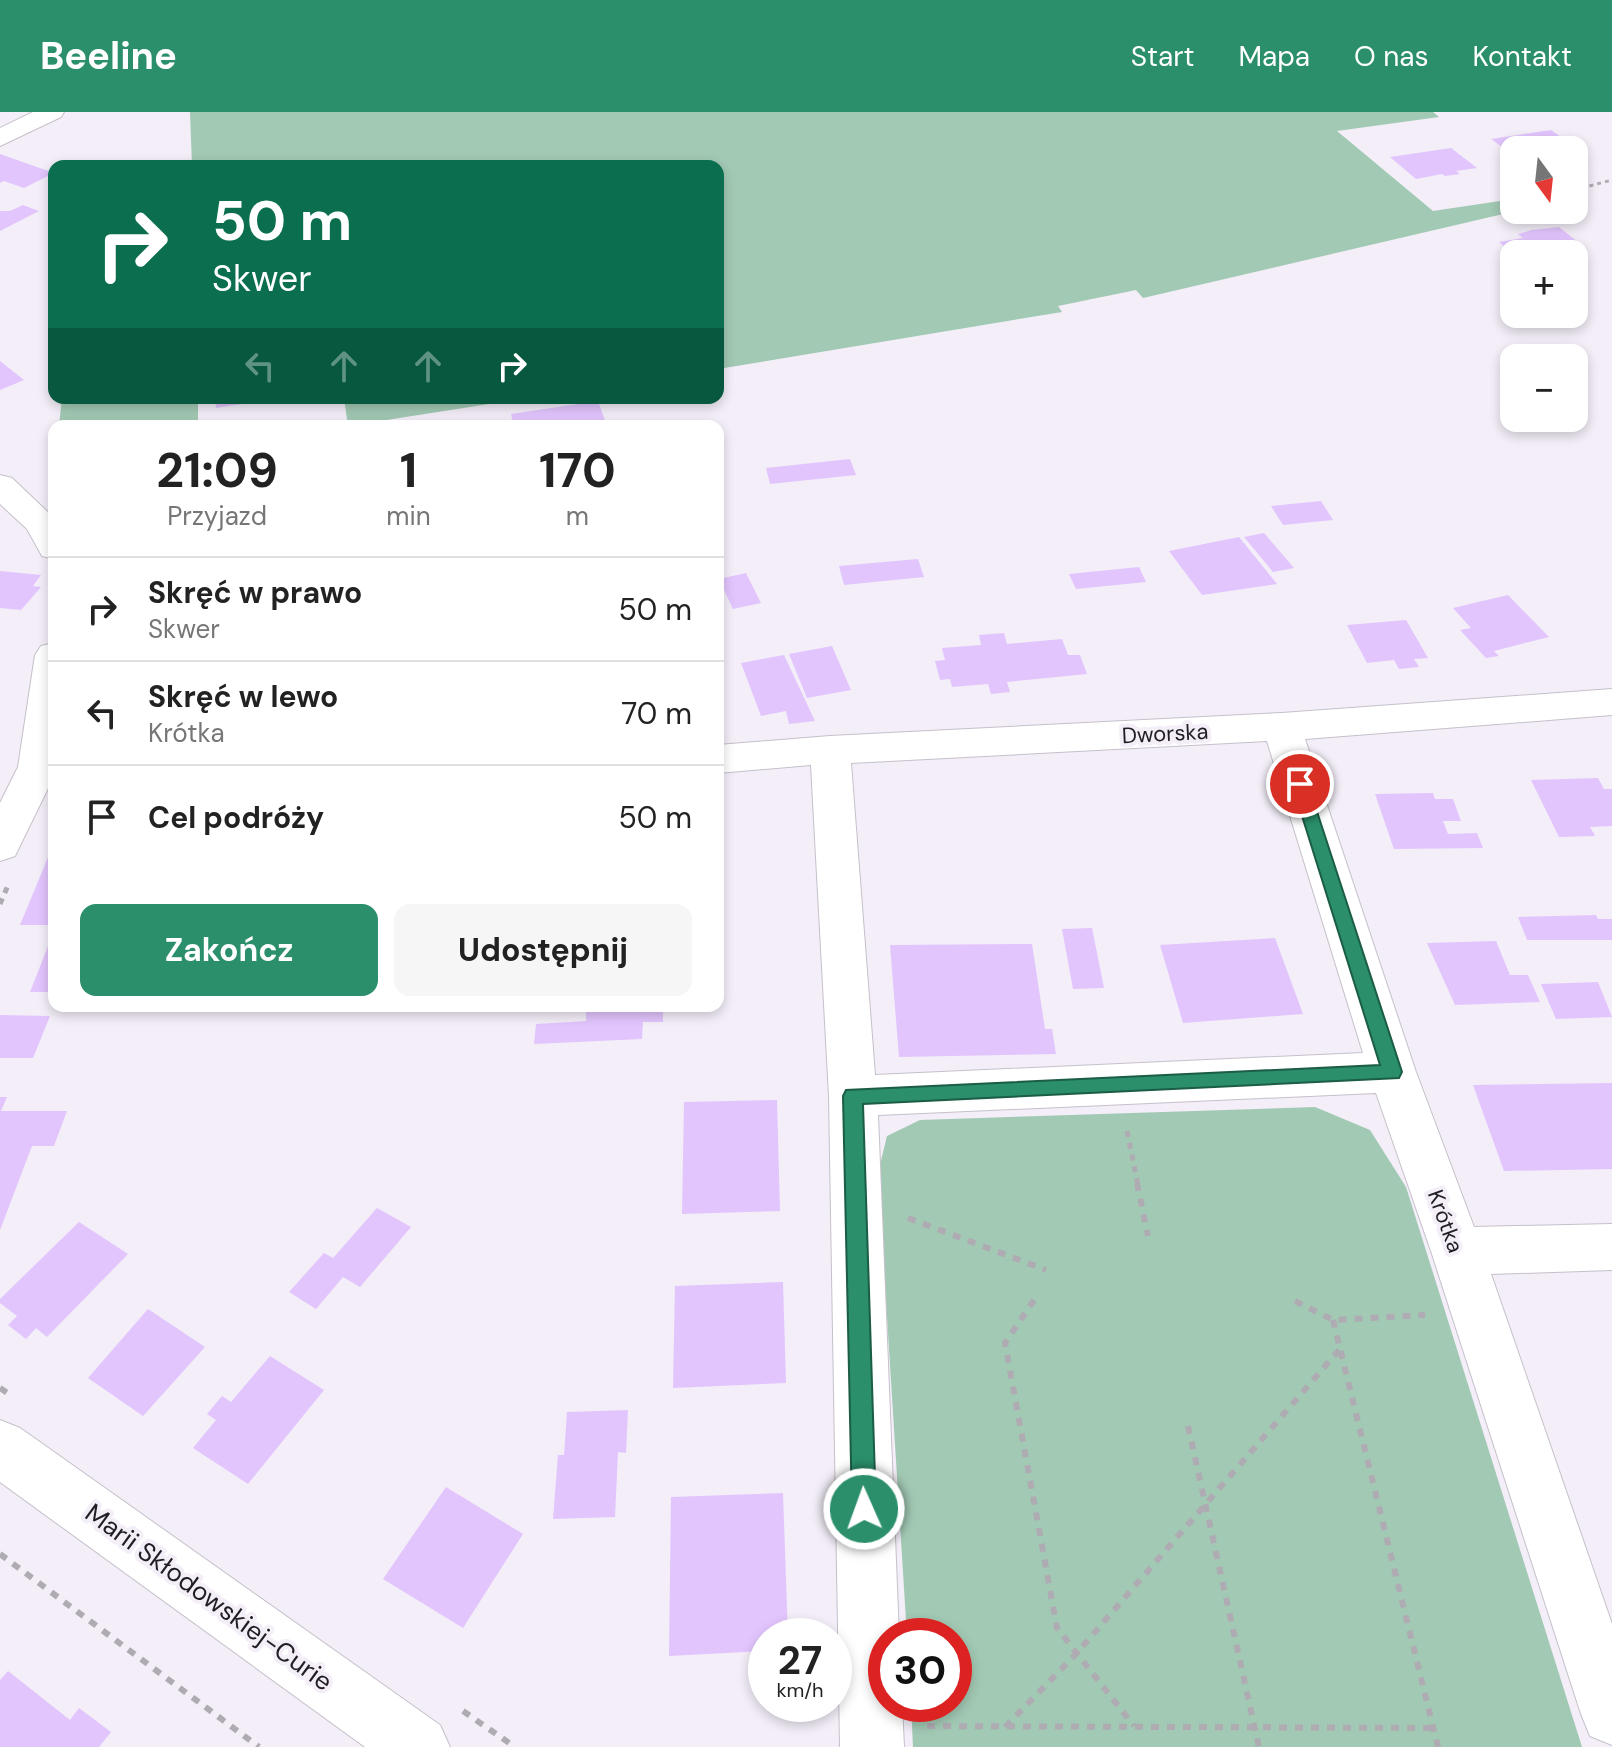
<!DOCTYPE html>
<html lang="pl">
<meta charset="utf-8">
<style>
:root{--surface:#fff;--page:#f6f6f6;--text:#222;--muted:#767676;--line:#e0e0e0;--accent:#2a8f6a}
body{margin:0;font-family:"DM Sans",sans-serif;background:var(--page);color:var(--text);height:100vh;display:flex;flex-direction:column;font-size:30px;white-space:nowrap}
*{box-sizing:border-box;margin:0}
p{font-size:26px;color:var(--muted)}
.icon{flex:none;width:44px;height:44px;fill:none;stroke:currentColor;stroke-width:2;stroke-linecap:round;stroke-linejoin:round}
.map{position:relative;flex:1;overflow:hidden}
.drawer{position:absolute;left:48px;top:308px;width:676px;height:592px;display:flex;flex-direction:column;background:var(--surface);border-radius:16px;box-shadow:0 4px 12px #0003}
.drawer>*{flex:none}
.top-card{position:absolute;left:48px;top:48px;width:676px;height:244px;border-radius:16px;box-shadow:0 4px 12px #0003;background:#0b6e4f;color:#fff;overflow:hidden}
.needle{width:52px;rotate:165deg}
.fabs{position:absolute;left:1500px;top:24px;display:grid;gap:16px}
.fabs a{display:grid;place-items:center;width:88px;height:88px;border-radius:16px;background:var(--surface);box-shadow:0 4px 12px #0003;font-size:40px}
.speed{position:absolute;left:748px;top:1506px;display:flex;gap:16px;font-size:40px;font-weight:700;text-align:center}
.speed>*{display:grid;place-content:center;width:104px;height:104px;border-radius:50%;background:var(--surface);box-shadow:0 4px 12px #0003;line-height:1}
.speed small{font-size:20px;font-weight:400}
.speed .limit{border:12px solid #d22;background:#fff;color:#111}
.pin{position:absolute;display:grid;place-items:center;width:68px;height:68px;color:#fff;margin:-34px;border:4px solid #fff;border-radius:50%;box-shadow:0 2px 8px #0007}
.me{position:absolute;width:88px;margin:-44px;rotate:358deg;stroke-linejoin:round;filter:drop-shadow(0 0 6px #0008)}
.turn{display:flex;align-items:center;gap:28px;height:168px;padding:0 32px;font-size:36px}
.turn .icon{width:104px;height:104px;stroke-width:2.5}
.turn b{display:block;font-size:56px;line-height:68px}
.lanes{display:flex;align-items:center;height:76px;padding:0 32px;background:#0003;justify-content:center;gap:40px;direction:ltr}
.lanes .off{opacity:.35}
.eta{display:flex;justify-content:space-evenly;align-items:center;height:136px;text-align:center}
.eta b{font-size:48px;font-weight:700;line-height:56px}
.button{display:flex;gap:16px;margin-top:auto;padding:16px 32px}
.button a{flex:1;height:92px;border-radius:16px;background:var(--accent);color:#fff;font-size:32px;font-weight:700;line-height:92px;text-align:center}
.button a+a{background:var(--page);color:var(--text)}
ul{padding:0;list-style:none}
li{display:flex;align-items:center;gap:24px;height:104px;padding:0 32px;border-top:2px solid var(--line)}
li div{flex:1}
li b{display:block;font-size:30px}
li em{font-style:normal}
header{display:flex;align-items:center;gap:48px;box-sizing:border-box;height:112px;padding:0 40px;background:var(--accent);color:#fff}
header strong{font-size:38px}
nav{display:flex;gap:44px;margin-inline-start:auto;font-size:28px}
.map>svg:first-child{display:block}
</style>
<header>
<strong>Beeline</strong>
<nav><a>Start</a><a>Mapa</a><a>O nas</a><a>Kontakt</a></nav>
</header>
<div class="map">
<svg width="1612" height="1635" viewBox="0 0 1612 1635">
<rect width="100%" height="100%" fill="#f3eef8"/>
<g fill="#a2c9b4">
<path d="M190,0H1433L1439,5L1337,19L1433,99L1500,89L1516,99L1143,186L1136,178L1058,194L1062,200L718,257V54H192Z"/>
<path d="M62,286H198V314H59Z"/>
<path d="M344,286H527L348,314Z"/>
<path d="M1315,995L1370,1018L1406,1075L1582,1635H913L911,1592H954V1524H907L878,1061L887,1024L920,1008Z"/>
</g>
<g fill="#e2c5fd">
<path d="M1551,18L1576,36L1514,38V44L1491,27Z"/>
<path d="M1451,36L1477,56L1456,59L1460,62L1445,64L1442,62L1416,67L1390,45Z"/>
<path d="M0,42L54,61L24,76L4,69L0,71Z"/>
<path d="M23,93L39,99L0,119V99H10Z"/>
<path d="M1559,115L1587,137L1554,142H1513L1499,130L1523,126L1518,122L1532,118Z"/>
<path d="M0,249L24,268L0,278Z"/>
<path d="M215,286H268V288L216,296Z"/>
<path d="M598,289L607,314H514L511,302Z"/>
<path d="M850,347L856,363L770,372L766,356Z"/>
<path d="M1321,389L1333,408L1283,413L1271,394Z"/>
<path d="M1264,421L1294,456L1273,460L1244,425Z"/>
<path d="M1239,425L1277,472L1202,483L1169,439Z"/>
<path d="M918,447L924,465L844,473L839,454Z"/>
<path d="M1139,455L1146,470L1076,477L1069,462Z"/>
<path d="M0,459L41,463L33,474L41,475L21,498L0,496Z"/>
<path d="M746,461L761,491L733,497L719,467Z"/>
<path d="M1508,483L1549,525L1494,539L1499,544L1486,546L1460,518L1471,516L1453,496Z"/>
<path d="M1406,508L1428,546L1414,547L1419,555L1399,557L1394,548L1367,551L1347,513Z"/>
<path d="M1004,521L1007,532L1062,527L1068,543H1080L1087,562L1007,570L1010,580L991,582L988,572L952,575L950,567L940,568L935,549L945,548L942,536L981,533L979,523Z"/>
<path d="M832,534L851,578L807,586L789,542Z"/>
<path d="M784,543L815,609L789,612L786,599L761,604L741,551Z"/>
<path d="M1598,666L1604,677H1612V714L1590,715L1595,724L1559,725L1531,668Z"/>
<path d="M1433,681L1435,687H1453L1461,709H1443L1448,722L1477,721L1483,736L1394,737L1375,682Z"/>
<path d="M51,738H54V813H20Z"/>
<path d="M1596,803L1598,807H1612V828H1527L1518,805Z"/>
<path d="M1092,816L1104,876L1073,877L1062,817Z"/>
<path d="M54,819V880H30Z"/>
<path d="M1275,826L1303,902L1183,911L1160,833Z"/>
<path d="M1496,829L1510,863H1528L1540,890L1455,893L1427,831Z"/>
<path d="M1032,832L1045,917H1052L1056,942L899,945L890,833Z"/>
<path d="M1598,870L1612,905L1556,907L1541,872Z"/>
<path d="M586,894H663V910H643L642,927L534,932L536,912L586,909Z"/>
<path d="M0,903L50,904L33,946H0Z"/>
<path d="M1612,971V1057L1504,1059L1473,973Z"/>
<path d="M0,985H7L1,999H67L54,1034H32L0,1118Z"/>
<path d="M777,988L780,1099L682,1102L684,990Z"/>
<path d="M377,1096L411,1115L360,1175L343,1165L316,1197L289,1180L324,1141L333,1146Z"/>
<path d="M79,1110L128,1142L47,1225L36,1216L26,1227L8,1213L17,1204L0,1191V1187Z"/>
<path d="M783,1170L786,1271L673,1276L675,1174Z"/>
<path d="M148,1197L205,1235L143,1304L88,1266Z"/>
<path d="M270,1244L324,1278L248,1372L193,1336L216,1308L207,1302L222,1284L231,1290Z"/>
<path d="M628,1298L626,1341L618,1340L615,1405L553,1407L558,1343H564L567,1300Z"/>
<path d="M446,1375L523,1422L463,1516L383,1467Z"/>
<path d="M783,1381L788,1524H766V1539L669,1544L671,1385Z"/>
<path d="M8,1559L70,1608L79,1596L111,1620L99,1635H0V1568Z"/>
</g>
<g fill="none" stroke-linecap="round" stroke-linejoin="round">
<defs>
<g id="minor">
<path d="M33,0H64L61,5L0,34V16Z"/>
<path d="M0,363L12,366L54,406V447L42,444L27,417L0,392Z"/>
<path d="M54,531V664L15,744L0,749V691L18,655L35,543L41,534Z"/>
<path d="M1612,577V603L1305,627L1416,960L1474,1115L1612,1112V1158L1491,1162L1612,1512V1633L1590,1624L1581,1602L1431,1139L1376,981L878,1003L899,1524H886V1592H902L904,1635H840L829,984L811,653L718,661V633L830,624L1282,601ZM1267,629L1363,941L875,963L851,651Z"/>
<path d="M0,1308L20,1316L440,1613L450,1635H365L0,1370Z"/>
</g>
</defs>
<use href="#minor" stroke="#c5c0ca" stroke-width="2"/>
<path stroke="#afabb3" stroke-width="3" stroke-dasharray="4 4" stroke-linecap="butt" d="M1574,78L1612,68"/>
<g stroke="#afabb3" stroke-width="5" stroke-dasharray="6 6" stroke-linecap="butt">
<path d="M0,792L9,771"/>
<path d="M1127,1019L1138,1073"/>
</g>
<g stroke="#afabb3" stroke-width="6" stroke-dasharray="8 8" stroke-linecap="butt">
<path d="M1137,1071L1148,1124"/>
<path d="M908,1106L1046,1158"/>
<path d="M1034,1188L1005,1231L1057,1516L1134,1614"/>
<path d="M1295,1189L1333,1208L1425,1203"/>
<path d="M1333,1208L1438,1635"/>
<path d="M0,1276L12,1284"/>
<path d="M1188,1314L1259,1635"/>
<path d="M0,1442L259,1635"/>
<path d="M463,1599L515,1635"/>
<path d="M927,1614L1434,1616"/>
<path d="M1005,1615L1075,1543L1340,1237"/>
</g>
<use href="#minor" fill="#fff" fill-rule="evenodd"/>
</g>
<path fill="#2a8f6a" stroke="#1b5d45" stroke-width="2" d="M1300,666L1308,672L1402,960L1399,966L863,992L876,1397L873,1405L864,1409L856,1405L852,1397L843,984L846,978L1380,953L1292,672Z"/>
<g text-anchor="middle" stroke-width="8" stroke-linejoin="round" paint-order="stroke">
<g font-size="22" fill="#201e22" stroke="#f3eef8">
<text transform="translate(1165 621) rotate(-3)" y="8">Dworska</text>
<text transform="translate(1446 1109) rotate(70)" y="8">Krótka</text>
</g>
<g font-size="26" fill="#201e22" stroke="#f3eef8">
<text transform="translate(209 1485) rotate(36)" y="9">Marii Skłodowskiej-Curie</text>
</g>
</g>
</svg>
<div class="fabs">
<a><svg class="needle" viewBox="-14 -14 28 28"><path d="M0-13l5 13h-10z" fill="#e53935"/><path d="M0 13l5-13h-10z" fill="#767676"/></svg></a>
<a>+</a>
<a>−</a>
</div>
<div class="speed"><div>27<small>km/h</small></div><div class="limit">30</div></div>
<div class="pin" style="left:1300px;top:672px;background:#d93025"><svg class="icon" aria-label="arrive" viewBox="0 0 24 24"><path d="M6 21V4h12l-3 4 3 4H6"/></svg></div>
<svg class="me" style="left:864px;top:1397px" viewBox="-20 -20 40 40"><circle r="17" fill="#2a8f6a" stroke="#fff" stroke-width="3"/><path d="M0-11L8 9 0 5-8 9z" fill="#fff"/></svg>
<div class="top-card">
<div class="turn"><svg class="icon" aria-label="right" viewBox="0 0 24 24"><path d="M7 20v-9h11M14 6l5 5-5 5"/></svg><div><b>50 m</b>Skwer</div></div>
<div class="lanes"><svg class="icon off" aria-label="left" viewBox="0 0 24 24"><path d="M17 20v-9H6M10 6l-5 5 5 5"/></svg><svg class="icon off" aria-label="ahead" viewBox="0 0 24 24"><path d="M12 20V5M6 11l6-6 6 6"/></svg><svg class="icon off" aria-label="ahead" viewBox="0 0 24 24"><path d="M12 20V5M6 11l6-6 6 6"/></svg><svg class="icon" aria-label="right" viewBox="0 0 24 24"><path d="M7 20v-9h11M14 6l5 5-5 5"/></svg></div>
</div>
<section class="drawer">
<div class="eta">
<div><b>21:09</b><p>Przyjazd</p></div>
<div><b>1</b><p>min</p></div>
<div><b>170</b><p>m</p></div>
</div>
<ul>
<li><svg class="icon" aria-label="right" viewBox="0 0 24 24"><path d="M7 20v-9h11M14 6l5 5-5 5"/></svg><div><b>Skręć w prawo</b><p>Skwer</p></div><em>50 m</em></li>
<li><svg class="icon" aria-label="left" viewBox="0 0 24 24"><path d="M17 20v-9H6M10 6l-5 5 5 5"/></svg><div><b>Skręć w lewo</b><p>Krótka</p></div><em>70 m</em></li>
<li><svg class="icon" aria-label="arrive" viewBox="0 0 24 24"><path d="M6 21V4h12l-3 4 3 4H6"/></svg><div><b>Cel podróży</b></div><em>50 m</em></li>
</ul>
<div class="button"><a>Zakończ</a><a>Udostępnij</a></div>
</section>
</div>
